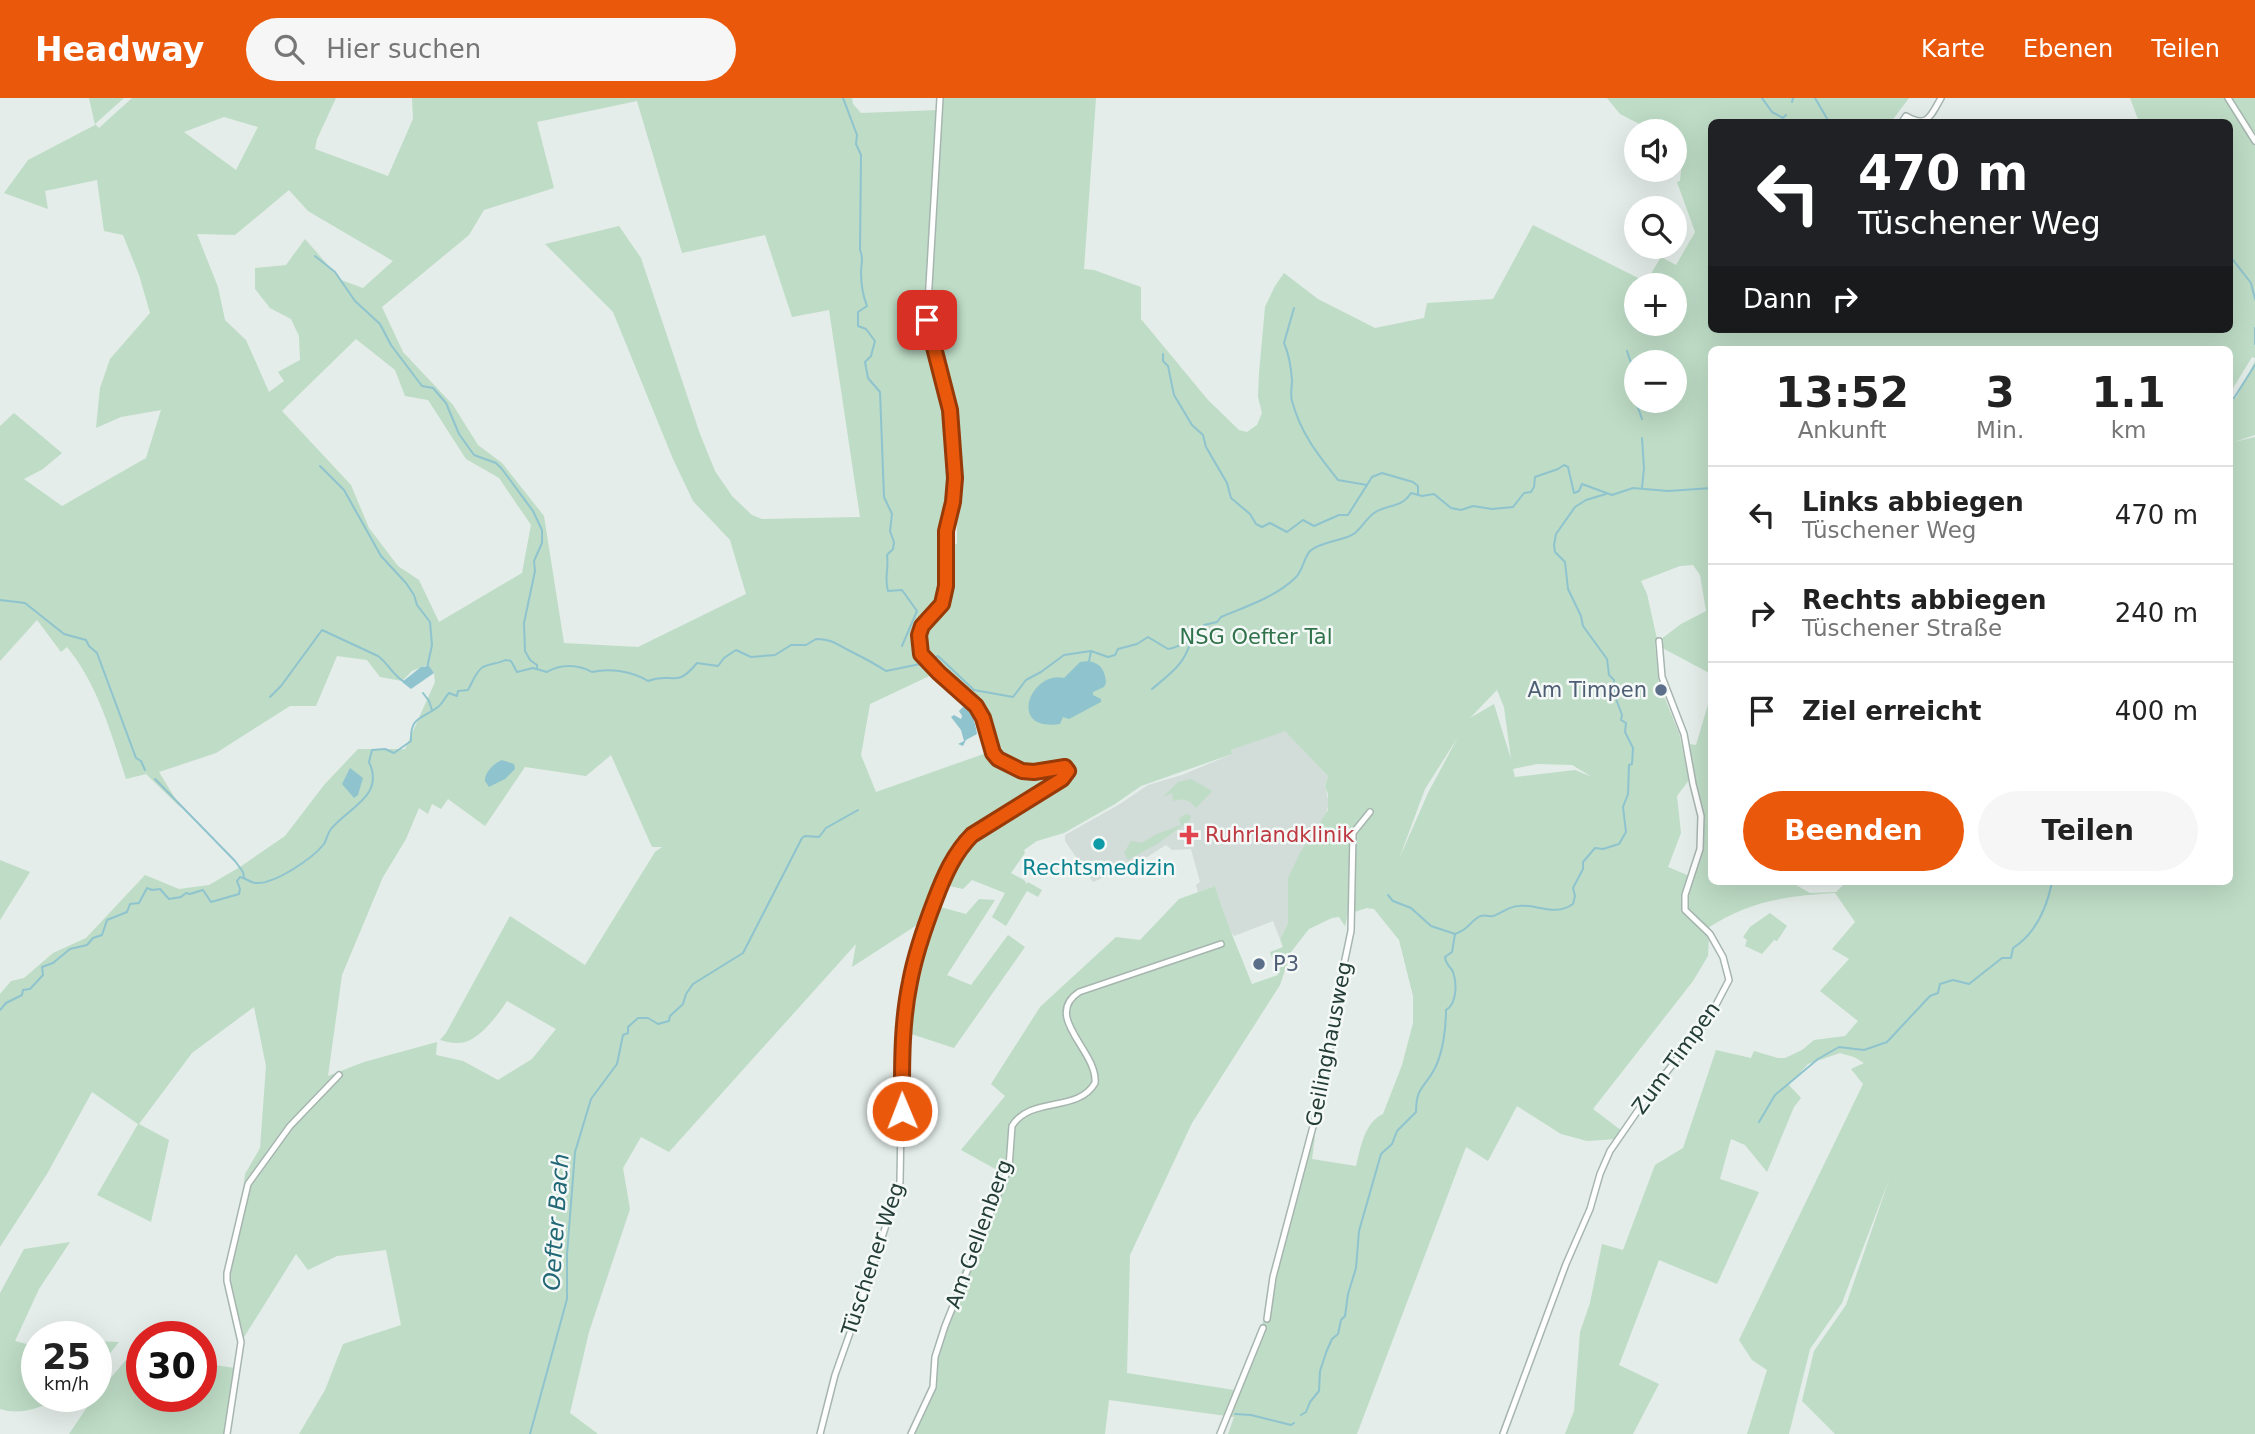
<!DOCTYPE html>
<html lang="de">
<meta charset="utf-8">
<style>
:root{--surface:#fff;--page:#f6f6f6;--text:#222;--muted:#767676;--line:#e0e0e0;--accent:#ea580c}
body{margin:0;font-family:"DejaVu Sans",sans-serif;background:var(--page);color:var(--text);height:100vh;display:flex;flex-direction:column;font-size:26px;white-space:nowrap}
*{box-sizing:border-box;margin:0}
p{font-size:23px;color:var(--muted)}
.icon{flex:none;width:38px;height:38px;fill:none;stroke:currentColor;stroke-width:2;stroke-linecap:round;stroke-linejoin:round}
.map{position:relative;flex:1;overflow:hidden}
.drawer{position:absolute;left:1708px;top:248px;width:525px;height:539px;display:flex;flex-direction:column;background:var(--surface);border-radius:10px;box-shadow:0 7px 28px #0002}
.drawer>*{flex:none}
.guide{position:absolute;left:1708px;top:21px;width:525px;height:214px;border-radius:10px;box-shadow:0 7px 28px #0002;background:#202124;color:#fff;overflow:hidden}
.buttons{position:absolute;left:1624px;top:21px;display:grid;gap:14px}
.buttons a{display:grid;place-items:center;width:63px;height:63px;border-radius:50%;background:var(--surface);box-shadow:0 7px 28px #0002;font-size:35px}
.speed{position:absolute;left:21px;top:1223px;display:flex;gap:14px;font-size:35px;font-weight:700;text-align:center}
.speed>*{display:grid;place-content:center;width:91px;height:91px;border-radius:50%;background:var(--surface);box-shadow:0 7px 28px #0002;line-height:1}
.speed small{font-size:18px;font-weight:400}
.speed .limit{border:10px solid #d22;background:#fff;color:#111}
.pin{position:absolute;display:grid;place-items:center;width:60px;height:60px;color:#fff;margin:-30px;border-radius:14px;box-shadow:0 4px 10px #0006}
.me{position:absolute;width:77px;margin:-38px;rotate:359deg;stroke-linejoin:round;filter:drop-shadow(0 0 5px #0008)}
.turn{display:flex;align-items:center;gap:24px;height:147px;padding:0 35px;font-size:32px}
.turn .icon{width:91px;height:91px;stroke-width:2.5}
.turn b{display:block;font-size:49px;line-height:60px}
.then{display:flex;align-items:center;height:66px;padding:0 35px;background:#0003;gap:14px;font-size:26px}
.eta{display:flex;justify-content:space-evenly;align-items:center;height:119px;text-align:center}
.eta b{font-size:42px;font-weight:600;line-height:49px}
.cta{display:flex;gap:14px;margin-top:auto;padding:14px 35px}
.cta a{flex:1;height:80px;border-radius:42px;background:var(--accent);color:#fff;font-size:28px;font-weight:600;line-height:80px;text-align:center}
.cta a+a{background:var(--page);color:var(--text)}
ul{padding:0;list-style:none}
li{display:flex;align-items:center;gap:21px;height:98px;padding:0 35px;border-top:2px solid var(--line)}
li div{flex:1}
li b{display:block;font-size:26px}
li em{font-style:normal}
header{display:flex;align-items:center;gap:42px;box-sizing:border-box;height:98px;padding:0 35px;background:var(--accent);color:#fff}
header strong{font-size:33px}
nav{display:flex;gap:38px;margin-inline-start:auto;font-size:24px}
.search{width:490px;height:63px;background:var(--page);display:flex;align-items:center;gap:18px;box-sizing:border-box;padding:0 24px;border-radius:38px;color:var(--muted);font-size:26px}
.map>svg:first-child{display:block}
</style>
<header>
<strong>Headway</strong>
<div class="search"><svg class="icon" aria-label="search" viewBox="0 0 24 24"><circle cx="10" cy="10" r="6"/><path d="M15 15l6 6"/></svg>Hier suchen</div>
<nav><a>Karte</a><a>Ebenen</a><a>Teilen</a></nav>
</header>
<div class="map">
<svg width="2255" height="1336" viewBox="0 0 2255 1336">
<rect width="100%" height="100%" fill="#e4ede9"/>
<path fill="#d2dcd8" d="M1285,632L1328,678L1325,688L1329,705L1325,719L1289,803L1288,825L1280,841L1273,823L1234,838L1228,830L1215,788L1198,794L1196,787L1200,784L1191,751L1172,752L1166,747L1136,766L1093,784L1065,743V737L1120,706L1148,687L1182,677L1232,656L1231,652Z"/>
<g fill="#bedcc6" fill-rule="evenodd">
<path d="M89,0H124L95,26L99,30L132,0H336L317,41L315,51L388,78L413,21L412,0H852L853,6L861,15L939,12L925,203L926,222L948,312L953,348V390L940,449L957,446V386L951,312L928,222L941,0H1096L1084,171L1094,172L1141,189V221L1208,302L1239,332L1247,334L1257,327L1262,315L1258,299L1259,275L1265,209L1275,188L1284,175L1318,201L1375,230L1424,220L1427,205L1493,201L1533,127L1646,184L1661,159L1676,167L1695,134L1677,84L1680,83L1683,49L1675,45V33H1653L1620,16L1607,0H1909L1891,24H1712V231H2230V24H2139L2130,0H2226L2255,45V260L2252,259L2230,295V252H1712L1711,576L1655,546L1659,586L1679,635L1689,682L1677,698L1681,735L1668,769L1692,779L1701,753L1704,725L1695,685L1690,646L1696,647L1711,596L1712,784H1791L1810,795L1836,794L1846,784H2230V303L2236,300L2255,263V337L2234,344L2255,339V1336H1835L1802,1303L1814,1253L1846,1207L1890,1079L1842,1205L1810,1251L1789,1336H1747L1767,1272L1752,1262L1739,1242L1863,986L1851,971L1864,965L1854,959L1840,955L1808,966L1789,987L1801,1000L1794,1009L1767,1074L1745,1047L1731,1041L1720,1081L1759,1094L1717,1186L1659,1162L1619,1267L1659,1286L1633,1336H1565L1574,1313L1580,1234L1590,1205L1602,1146L1623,1152L1655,1067L1683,1050L1716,952L1751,960L1754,953L1778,960H1785L1802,952L1814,942L1845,938L1858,923L1820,893L1849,861L1832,851L1855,824L1835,795C1785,798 1749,803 1706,831L1709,836L1708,858L1693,883L1593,1011L1622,1033L1616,1041L1587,1043L1561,1036L1517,1008L1488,1063L1466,1049L1357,1336H1228L1234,1319L1109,1302L1105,1336H912L934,1289L933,1261L943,1224L999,1073L961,1052L1005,998L991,986L1040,909L1116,839L1140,842L1179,801L1215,788C1225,822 1239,853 1252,886L1278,877L1270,854L1283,849L1280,841L1288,825V780L1300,755L1328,712V696L1325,689L1328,678L1285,633L1231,652L1232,656L1141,688L1115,706L1064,735L1037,743L1024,752L1025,755L1011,775L1024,782L1027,786L1028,784L1042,792L1038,799L1027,793L1006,828L992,819L1005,795L972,782L963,791L940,786L933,807L966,816L979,801L995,802L947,877L971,887L1008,837L1025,849L954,950L902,933L907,896L920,825L852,869L856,846L669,1054L641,1039L623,1070L630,1111L589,1234L570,1315L598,1336H299L325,1292L343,1246L401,1227L386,1152L337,1158L308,1172L296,1156L241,1244L227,1183L242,1101L245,1076L260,1050L266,968L254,909L192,955L139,1026L169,1042L151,1124L97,1097L138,1026L92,994L47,1076L0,1149V896L11,883L24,880L53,855L86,840L145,777L179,791L209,787L240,769L285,738L324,687L358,651H405L435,584L434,575L427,567L412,573L402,583L380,579L367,562L337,558L316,608H290L216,655L159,674L181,710L146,676L126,681C111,635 98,587 67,549L61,554L37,522L0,563V328L14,315L62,355L43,371L24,381L62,408L146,360L161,312L121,319L96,330L100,290L110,261L150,215L139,177L123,137L104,133L97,82L45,93L48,111L4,95L28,62L95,27ZM637,3L682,155L765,137L792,219L829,212L860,419L762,421L752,417L732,398L715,373L700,336L641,160L619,128L545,146L613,214L673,361L693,403L730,442L746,496L638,549L564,545L544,418L502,365L478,347L453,307L403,254L382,209L469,137L484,112L554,90L537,24ZM224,19L258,29L236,72L184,34ZM289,92L308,113L393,163L363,190L341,182L305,141L286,167L255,170V191L270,210L291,221L299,238L300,262L278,274L284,283L269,294L246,242L225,222L218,189L197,136L235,137ZM1636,187H1675V226H1636ZM356,241L395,272L405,298L428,302L466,361L499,380L531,427L522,475L439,524L419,482L398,468L369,430L351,387L282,313ZM1636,264H1675V303H1636ZM1693,467L1700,477L1706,513L1681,526L1660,542L1657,541L1647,496L1641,483L1680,468ZM938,574L974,605L984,625L992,653L876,694L861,657L870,606ZM1497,592L1504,609L1511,661L1494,606L1470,620ZM1458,639L1428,695L1399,761L1425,691ZM611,657L652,749H662L655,754L585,867L510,818L446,935L440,942C445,943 451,945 457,945C477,946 497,918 507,903L556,931L532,961L498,982L463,963L436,957L437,944L364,964L328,978L342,877L383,779L406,741L419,710L428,716L432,706L441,711L448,701L485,728L525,669L586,678ZM1537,666L1572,667L1592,679L1575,672L1515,679L1513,671ZM1367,810L1374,811L1399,842L1413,898V925L1402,967L1383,1016C1364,1025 1361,1049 1356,1068L1312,1061L1315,1038L1311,1031L1273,1169L1268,1213L1234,1292L1127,1275L1130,1157L1192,1025L1280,887L1291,854L1309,831L1332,820L1339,819L1345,828L1348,816Z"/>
<path d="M2231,0H2255V38Z"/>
<path d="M1191,681L1212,693L1198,708L1196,710C1189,701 1183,700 1173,703L1172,695L1163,699L1178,684Z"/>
<path d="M1186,716L1191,718L1189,723L1157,746L1128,762L1124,755L1131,743L1142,745L1157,736L1181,727L1179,721Z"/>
<path d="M0,762L30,774L0,822Z"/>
<path d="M1770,815L1787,828L1777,843L1774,842L1762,856L1745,848L1747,842L1743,839L1750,829Z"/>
<path d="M70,1144L39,1191L15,1243L35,1248L37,1244V1298L61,1299C42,1309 22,1318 0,1311V1195L24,1151Z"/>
<path d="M96,1243L119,1244L96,1273Z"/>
<path d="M142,1261V1298H201V1265L235,1270L227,1336H69L94,1299L126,1262Z"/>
</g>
<g fill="#8fc4ce">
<path d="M1089,563C1102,566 1105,573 1106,585L1104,589L1093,594V597L1101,601V604L1069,621L1063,619L1060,626C1006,634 1031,572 1064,580L1080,564Z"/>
<path d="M429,568L434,575L411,591L402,584L421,569Z"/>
<path d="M963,609C973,613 975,625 977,636L966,642L963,648L958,646L964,643L961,632L951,619L954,617L961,621L962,618L959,613Z"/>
<path d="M502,662L514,666L515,671L505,681L489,689L485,683C484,675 494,665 502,662Z"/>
<path d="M350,670L363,680L358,697L354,700L342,686Z"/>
</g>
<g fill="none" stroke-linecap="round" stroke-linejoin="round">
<g stroke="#8fc4ce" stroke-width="2">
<path d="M843,0L857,37L856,46L861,57L860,152C864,160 861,166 861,174C861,186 863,198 867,208L858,214V228L866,231L875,243L871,258L865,264L868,280L880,294L884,399L892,416L890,433L894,444L893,451L887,457C889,471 884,480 888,493L902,492L917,513L902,548"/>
<path d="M1762,0L1772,14L1783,20L1786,17"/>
<path d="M1815,0L1829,24"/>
<path d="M1792,4L1793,0"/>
<path d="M315,158L335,174L355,203L380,226L391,247L422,288L433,290L446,305L459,336L474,357L496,365L502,371L533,413L542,432V445L534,463L535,473L524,525L525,553L530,562L537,567V571"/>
<path d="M2230,158L2251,185L2255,201"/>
<path d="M1294,210L1284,245C1289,256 1291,269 1292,282C1292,289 1290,296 1292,303C1301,336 1318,357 1338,382L1367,387"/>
<path d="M2255,230V246"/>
<path d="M1627,253L1636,280"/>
<path d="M1163,256V263L1168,268L1174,297L1192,327L1203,337L1206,349L1227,385L1231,400L1250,416L1256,426L1262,429L1270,425L1287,434L1303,422L1314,428L1339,417H1348L1372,379L1382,375L1413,384L1418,388V396"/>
<path d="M1636,292L1634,299L1642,321"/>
<path d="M2230,301L2234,300L2255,267"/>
<path d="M320,368L344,392L381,458L406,485L414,497L417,507L430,524L432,547L427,570"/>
<path d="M1642,390L1644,370L1642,340"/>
<path d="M0,502L25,505L64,536L86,542L89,548L97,555L136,660L141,663L145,672"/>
<path d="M929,562L938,558L974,592L1013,599L1026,582L1041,574L1064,557L1091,553L1108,559L1115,557L1118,551L1137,546L1148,539L1168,551C1181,549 1191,541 1202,536L1201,531L1204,527L1217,524L1221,519C1245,509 1275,499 1294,481C1303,474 1303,461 1310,453C1321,443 1345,443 1355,435C1362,429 1366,421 1374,415C1387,406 1402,410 1411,395L1422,398L1434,396L1451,410L1461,412L1473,408L1492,411L1513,409L1524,395L1531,394L1534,389L1535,379L1558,371L1564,367L1568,369L1574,395L1579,393L1582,386L1612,397L1633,390L1668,393L1712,390"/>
<path d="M1089,563L1091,554"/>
<path d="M1152,591C1171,575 1185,566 1191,542"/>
<path d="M423,595L429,603L432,612"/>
<path d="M270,599L281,588L322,532L378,558C388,565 392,576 403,583"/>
<path d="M155,681L235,763L243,774L244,779"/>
<path d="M1388,797L1393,803L1411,810L1431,828L1455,836"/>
<path d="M0,912L6,905L22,897L23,892L30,891L43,877L42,869L53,865L70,851L87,847L93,840L102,837L107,822L127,814L130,806L139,805L147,790L152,792L160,791L169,801L181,799L186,795L190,796L203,792L211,804L239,796L240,791L237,783L240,779C245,780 250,784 255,785C274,787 313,760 324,746C327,741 327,736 331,731C349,709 385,698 369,664L372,652L385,651L394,655L411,643C410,618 422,621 438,609C443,605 445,599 449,595L457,598L458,593L468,592C472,585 476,573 483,569C491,565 498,566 505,562L511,563L517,574L533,570L547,574C560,566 578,566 592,574C609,570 632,573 648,583C673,573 675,592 697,565L718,568L724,560L736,552L751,559L775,557L791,547H806L816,541C836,542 835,546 852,554C864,560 874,565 886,573L925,565"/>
<path d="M1759,1024L1775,997L1818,961L1839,949L1864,952L1887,944L1930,898L1938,895L1940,886L1953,882L1969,886L2002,860H2011L2013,850C2036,835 2047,809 2052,784"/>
<path d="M1235,1316L1251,1317L1291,1327L1294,1325"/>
<path d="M1301,1317L1306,1314L1310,1304L1319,1293L1320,1273L1327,1252L1332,1241L1338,1236L1341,1222L1345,1218L1348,1196L1356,1170L1359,1133L1381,1056L1392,1046L1397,1033L1416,1014C1416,988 1425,990 1435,970C1443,954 1446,930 1446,912C1457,906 1457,885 1453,874C1450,867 1446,868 1445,859L1452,854L1455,836C1469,831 1467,827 1477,820C1483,815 1486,819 1493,818C1502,815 1509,808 1519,808C1539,806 1554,819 1573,806L1575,798L1573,790L1583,771V764L1595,750L1603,751L1619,746L1626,734L1623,709L1628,696L1629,667L1632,666L1633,650L1625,634L1626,625L1621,622L1622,617L1615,598L1614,582L1609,577L1607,561L1583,528L1581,518L1568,491L1565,464L1555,454L1554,447L1556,436L1575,409L1586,402L1606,396"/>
<path d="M530,1336L567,1201V1156L575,1054L591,1001L617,966L623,937L628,935V929L638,920H648L658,926L669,923L670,918L683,906L686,896L693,886L743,855L802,740L805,738L819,739L826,730L858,712"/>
</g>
<defs>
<g id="street">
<path d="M2228,0L2255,43"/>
<path d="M1902,24L1906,18C1928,31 1931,17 1941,0"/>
<path d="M1267,1221L1273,1179L1324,987L1339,890L1351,833L1353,735L1370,714"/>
<path d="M227,1336L241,1244L227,1183V1175L248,1086L290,1028L339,977"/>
<path d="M820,1336L835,1277L862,1201L900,1084L902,964L909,885L921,843L945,778L962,746L972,737L1062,681L1068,673L1065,669L1034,674L1022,673L998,661L993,655L987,628L976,608L931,568L921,556L918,547L922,528L942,506L946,488V433L953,404L955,380L950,312L927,222L940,0"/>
<path d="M911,1336L933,1289L935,1259L945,1228L1009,1069L1012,1028C1030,998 1078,1015 1095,985C1098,953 1042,919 1079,894L1221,846"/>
<path d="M1220,1336L1263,1230"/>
<path d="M1503,1336L1566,1166L1590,1111L1600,1076L1610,1053L1650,995L1708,922L1729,882L1723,859L1710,836L1685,812V797L1700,751L1701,718L1693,686L1684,636L1662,579L1659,543"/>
</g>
</defs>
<use href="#street" stroke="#a7b5b0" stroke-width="8"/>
<use href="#street" stroke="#fff" stroke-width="5"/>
</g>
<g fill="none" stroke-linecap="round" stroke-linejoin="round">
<defs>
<path id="route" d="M902,1013C902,971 901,927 910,884C915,857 925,828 935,802C944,778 954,755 972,737L1062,681L1068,673L1065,669L1034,674L1022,673L998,661L993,655L983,620L976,608L939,575L921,556L919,537L922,528L942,506L946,488V433L953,404L955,380L950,312L927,222"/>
</defs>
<use href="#route" stroke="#983908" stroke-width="18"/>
<use href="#route" stroke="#ea580c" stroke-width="12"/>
</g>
<g fill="#5c6f8a" stroke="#f4f9f7" stroke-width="2.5">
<circle cx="1661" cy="592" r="7"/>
<circle cx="1259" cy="866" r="7"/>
</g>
<path fill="#e0444e" stroke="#f4f9f7" stroke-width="2.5" d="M1185.5 726.5h7v7h7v7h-7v7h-7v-7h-7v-7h7z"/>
<circle fill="#0f9aa8" stroke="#f4f9f7" stroke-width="2.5" cx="1099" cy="746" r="7"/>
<g text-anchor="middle" stroke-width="5" stroke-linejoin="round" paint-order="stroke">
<g font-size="21" fill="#30724a" stroke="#f4f9f7">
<text x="1256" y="546">NSG Oefter Tal</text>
</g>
<g font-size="21" fill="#4e5e75" stroke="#f4f9f7" text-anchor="end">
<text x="1647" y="599">Am Timpen</text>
<text x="1273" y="873" text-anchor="start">P3</text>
</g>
<g font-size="21" fill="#be3a42" stroke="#f4f9f7" text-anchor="start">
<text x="1205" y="744">Ruhrlandklinik</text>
</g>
<g font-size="21" fill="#0d838f" stroke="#f4f9f7">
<text x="1099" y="777">Rechtsmedizin</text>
</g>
<g font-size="21" fill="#243d37" stroke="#f4f9f7">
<text transform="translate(1329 946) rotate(-79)" y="7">Geilinghausweg</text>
<text transform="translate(1676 960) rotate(-54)" y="7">Zum Timpen</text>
<text transform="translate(979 1136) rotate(-70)" y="7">Am Gellenberg</text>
<text transform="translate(873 1161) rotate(-72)" y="7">Tüschener Weg</text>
</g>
<g font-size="23" font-style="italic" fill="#216776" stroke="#f4f9f7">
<text transform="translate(556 1124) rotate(-86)" y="8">Oefter Bach</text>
</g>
</g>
</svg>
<div class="buttons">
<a><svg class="icon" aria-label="sound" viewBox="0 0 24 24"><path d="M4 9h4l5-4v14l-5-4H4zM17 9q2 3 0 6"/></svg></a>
<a><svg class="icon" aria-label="search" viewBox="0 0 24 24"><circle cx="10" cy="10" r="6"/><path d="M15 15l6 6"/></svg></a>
<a>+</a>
<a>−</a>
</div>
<div class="speed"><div>25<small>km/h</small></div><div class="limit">30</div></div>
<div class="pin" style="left:927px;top:222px;background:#d93025"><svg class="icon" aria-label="arrive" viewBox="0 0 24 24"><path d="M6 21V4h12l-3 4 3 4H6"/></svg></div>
<svg class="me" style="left:902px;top:1013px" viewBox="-20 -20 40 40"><circle r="17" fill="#ea580c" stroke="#fff" stroke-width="3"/><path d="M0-11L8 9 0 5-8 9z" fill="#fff"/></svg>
<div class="guide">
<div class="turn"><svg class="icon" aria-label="left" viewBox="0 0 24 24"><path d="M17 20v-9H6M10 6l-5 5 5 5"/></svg><div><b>470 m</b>Tüschener Weg</div></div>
<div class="then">Dann<svg class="icon" aria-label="right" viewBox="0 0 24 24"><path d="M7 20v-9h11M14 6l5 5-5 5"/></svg></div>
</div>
<section class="drawer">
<div class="eta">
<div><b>13:52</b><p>Ankunft</p></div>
<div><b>3</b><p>Min.</p></div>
<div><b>1.1</b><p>km</p></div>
</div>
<ul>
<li><svg class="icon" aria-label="left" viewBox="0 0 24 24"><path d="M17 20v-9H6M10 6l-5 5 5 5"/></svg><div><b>Links abbiegen</b><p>Tüschener Weg</p></div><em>470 m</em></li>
<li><svg class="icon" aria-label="right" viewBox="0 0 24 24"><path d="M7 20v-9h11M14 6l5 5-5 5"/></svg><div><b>Rechts abbiegen</b><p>Tüschener Straße</p></div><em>240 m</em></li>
<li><svg class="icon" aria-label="arrive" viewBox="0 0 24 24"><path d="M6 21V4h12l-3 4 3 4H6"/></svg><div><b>Ziel erreicht</b></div><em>400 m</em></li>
</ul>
<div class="cta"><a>Beenden</a><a>Teilen</a></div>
</section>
</div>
